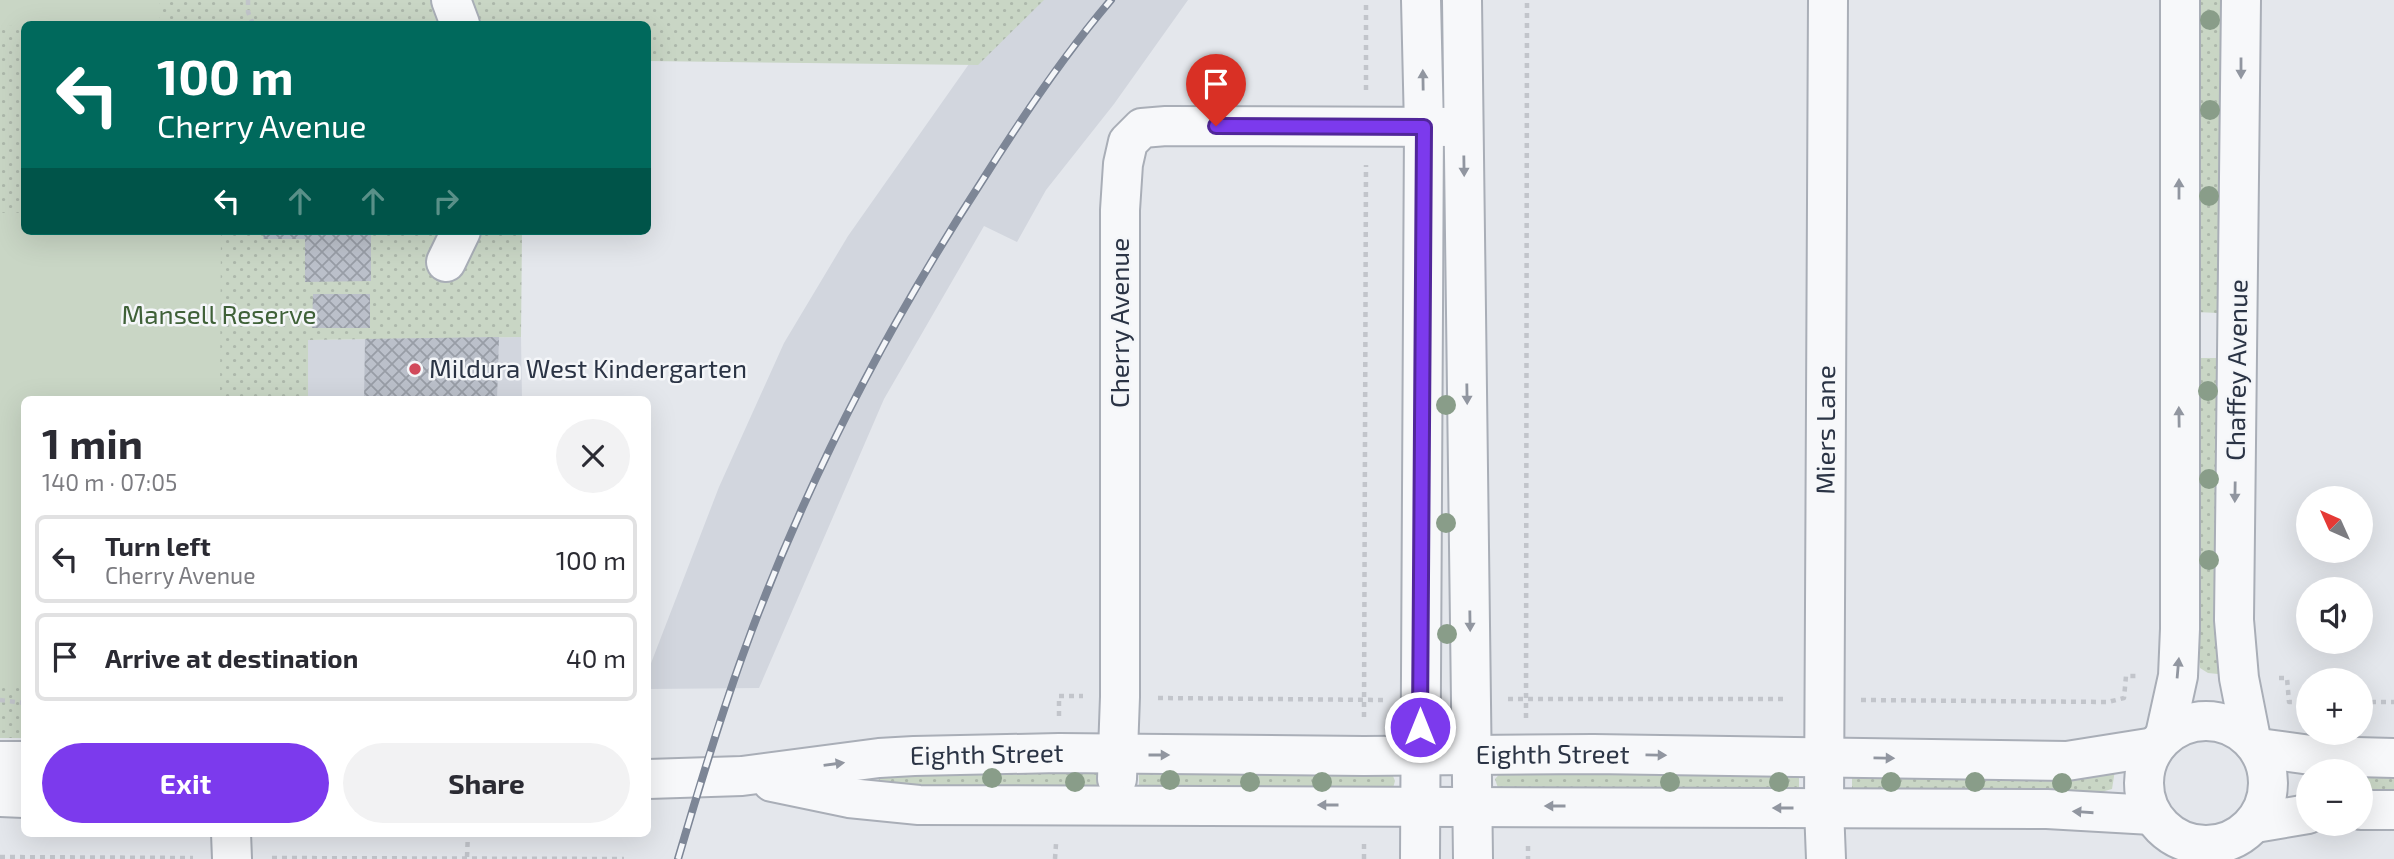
<!DOCTYPE html>
<meta charset="utf-8">
<style>
:root{--surface:#fff;--page:#f2f2f3;--text:#2b2b33;--muted:#7c7c81;--line:#e1e1e2;--accent:#7c3aed}
body{margin:0;font-family:"Exo 2",sans-serif;background:var(--page);color:var(--text);height:100vh;display:flex;flex-direction:column;font-size:26px;white-space:nowrap}
*{box-sizing:border-box;margin:0}
p{font-size:23px;color:var(--muted)}
.icon{flex:none;width:38px;height:38px;fill:none;stroke:currentColor;stroke-width:2;stroke-linecap:round;stroke-linejoin:round}
.map{position:relative;flex:1;overflow:hidden}
.details{position:absolute;left:21px;top:396px;width:630px;height:441px;display:flex;flex-direction:column;background:var(--surface);border-radius:10px;box-shadow:0 7px 28px #0002}
.details>*{flex:none}
.guide{position:absolute;left:21px;top:21px;width:630px;height:214px;border-radius:10px;box-shadow:0 7px 28px #0002;background:#00695c;color:#fff;overflow:hidden}
.needle{width:46px;rotate:315deg}
.fabs{position:absolute;left:2296px;top:486px;display:grid;gap:14px}
.fabs a{display:grid;place-items:center;width:77px;height:77px;border-radius:50%;background:var(--surface);box-shadow:0 7px 28px #0002;font-size:35px}
.pin{position:absolute;display:grid;place-items:center;width:60px;height:60px;color:#fff;margin:-72px -30px;border-radius:50% 50% 50% 0;rotate:-45deg;box-shadow:0 0 7px #0007}
.pin .icon{rotate:45deg}
.me{position:absolute;width:77px;margin:-38px;rotate:0deg;stroke-linejoin:round;filter:drop-shadow(0 0 5px #0008)}
.turn{display:flex;align-items:center;gap:24px;height:147px;padding:0 21px;font-size:32px}
.turn .icon{width:91px;height:91px;stroke-width:2.5}
.turn b{display:block;font-size:49px;line-height:60px}
.lanes{display:flex;align-items:center;height:66px;padding:0 21px;background:#0003;justify-content:center;gap:35px;direction:ltr}
.lanes .off{opacity:.35}
.round{display:grid;place-items:center;flex:none;width:74px;height:74px;border-radius:37px;background:var(--page)}
.headline{display:flex;align-items:center;justify-content:space-between;height:119px;padding:0 21px}
h1{font-size:42px;font-weight:700;line-height:52px}
.action{display:flex;gap:14px;margin-top:auto;padding:14px 21px}
.action a{flex:1;height:80px;border-radius:42px;background:var(--accent);color:#fff;font-size:28px;font-weight:700;line-height:80px;text-align:center}
.action a+a{background:var(--page);color:var(--text)}
ul{padding:0;list-style:none}
li{display:flex;align-items:center;gap:21px;height:88px;margin:0 14px 10px;padding:0 7px;border:4px solid var(--line);border-radius:10px}
li div{flex:1}
li b{display:block;font-size:26px}
li em{font-style:normal}
.map>svg:first-child{display:block}
</style>
<div class="map">
<svg width="2394" height="859" viewBox="0 0 2394 859">
<defs>
<pattern id="grass-dots" width="8" height="8" patternUnits="userSpaceOnUse" patternTransform="scale(1.75)"><rect width="8" height="8" fill="#c9d6c5"/><path d="M2 2h.1M6 6h.1" fill="none" stroke="#adb8ab" stroke-width="1.8" stroke-linecap="round"/></pattern>
<pattern id="building-cross-hatch" width="8" height="8" patternUnits="userSpaceOnUse" patternTransform="scale(1.75)"><rect width="8" height="8" fill="#bbc0ca"/><path d="M0 0l8 8M0 8l8-8" fill="none" stroke="#989da6"/></pattern>
</defs>
<rect width="100%" height="100%" fill="#e4e7ec"/>
<g fill="#d2d6de">
<path d="M1014,0H1188L1114,104L1046,190L1017,242L984,226L884,399L759,688L648,689V671L719,487L784,343L848,236Z"/>
<path d="M521,337L522,399H308V340Z"/>
</g>
<g fill="url(#grass-dots)">
<path d="M0,0H1044L978,65L648,61V24H24V231H522L521,337L308,340V399H24V738H0Z"/>
<path d="M2194,0H2225L2221,311L2217,313L2197,312Z"/>
<path d="M2199,358H2219L2224,668L2218,674L2208,673L2200,668L2196,628L2195,359Z"/>
<path d="M1504,769L1799,774V794L1499,791L1495,779Z"/>
<path d="M1139,770L1391,771L1395,781L1393,788L1139,792Z"/>
<path d="M2115,770L2112,789L2094,794H1852V773Z"/>
<path d="M1099,771V787L933,793L880,782L878,778L881,775Z"/>
<path d="M2394,771V798H2361V772Z"/>
</g>
<g fill="#c9d6c5">
<path d="M0,0H159V24L0,26Z"/>
<path d="M0,213H24V231H221L220,399H24V684H0Z"/>
</g>
<g fill="url(#building-cross-hatch)">
<path d="M264,231H371V281L305,282V239H263Z"/>
<path d="M313,294H370V328H312Z"/>
<path d="M499,337L497,399H364L365,339Z"/>
</g>
<g fill="none" stroke-linecap="round" stroke-linejoin="round">
<defs>
<g id="minor">
<path d="M451,0L460,24"/>
<path d="M1462,0L1473,859"/>
<path d="M2241,0L2234,620L2239,678L2251,739"/>
<path d="M446,262L461,231"/>
<circle cx="2206" cy="783" r="62"/>
<path d="M2165,735L2178,676L2180,629V0"/>
<path d="M2259,748L2318,756L2394,758"/>
<path d="M0,761H24"/>
<path id="s1" d="M648,779L742,776L879,758L914,756L1059,753L1364,756L1593,754L2067,761L2155,747"/>
<path d="M1117,779L1120,697V210L1123,164L1128,142L1142,128L1166,126L1463,127"/>
<path d="M772,782L849,798L919,805L2047,809L2152,815"/>
<path d="M0,797L24,798"/>
<path d="M2361,810H2394"/>
<path d="M2255,823L2308,814"/>
<path d="M231,833L232,859"/>
<path d="M1420,859L1424,127L1421,0"/>
<path id="s2" d="M1826,859L1824,808L1828,0"/>
</g>
</defs>
<use href="#minor" stroke="#a9aeb7" stroke-width="42"/>
<g stroke="#c2c5cb" stroke-width="4.5" stroke-dasharray="5 5" stroke-linecap="butt">
<path d="M248,0V12L253,24"/>
<path d="M1366,90V0"/>
<path d="M2279,678H2287L2289,702H2308"/>
<path d="M1158,698L1384,700"/>
<path d="M1508,699H1786"/>
<path d="M0,700L24,703"/>
<path d="M1861,700L2108,702L2124,698L2126,676H2140"/>
<path d="M2361,702H2394"/>
<path d="M1059,716V696H1083"/>
<path d="M1364,717L1366,165"/>
<path d="M1526,718L1527,0"/>
<path d="M1528,846V859"/>
<path d="M0,857L193,858"/>
<path d="M467,857L468,833"/>
<path d="M272,858L624,859"/>
<path d="M1055,859L1056,844"/>
<path d="M1364,859V844"/>
</g>
<use href="#minor" stroke="#f7f8fa" stroke-width="38"/>
<defs>
<path id="rail" d="M678,859C698,791 718,724 742,657C802,490 885,330 982,181C1021,119 1063,56 1111,0"/>
</defs>
<use href="#rail" stroke="#7d8696" stroke-width="8"/>
<use href="#rail" stroke="#f4f6f9" stroke-width="5" stroke-dasharray="16" stroke-linecap="butt"/>
</g>
<g fill="#899d89">
<circle cx="2210" cy="20" r="10"/>
<circle cx="2210" cy="110" r="10"/>
<circle cx="2209" cy="196" r="10"/>
<circle cx="2208" cy="391" r="10"/>
<circle cx="1446" cy="405" r="10"/>
<circle cx="2209" cy="479" r="10"/>
<circle cx="1446" cy="523" r="10"/>
<circle cx="2209" cy="560" r="10"/>
<circle cx="1447" cy="634" r="10"/>
<circle cx="992" cy="778" r="10"/>
<circle cx="1170" cy="780" r="10"/>
<circle cx="1075" cy="782" r="10"/>
<circle cx="1250" cy="782" r="10"/>
<circle cx="1322" cy="782" r="10"/>
<circle cx="1670" cy="782" r="10"/>
<circle cx="1779" cy="782" r="10"/>
<circle cx="1891" cy="782" r="10"/>
<circle cx="1975" cy="782" r="10"/>
<circle cx="2062" cy="783" r="10"/>
</g>
<defs><path id="oneway-solid" d="M-6-.8H1V-3.2L6.5 0L1 3.2V.8H-6Z" transform="scale(1.75)"/></defs>
<g fill="#9196a0">
<use href="#oneway-solid" transform="translate(2241 68) rotate(90)"/>
<use href="#oneway-solid" transform="translate(1423 80) rotate(-91)"/>
<use href="#oneway-solid" transform="translate(1464 166) rotate(89)"/>
<use href="#oneway-solid" transform="translate(2179 189) rotate(-90)"/>
<use href="#oneway-solid" transform="translate(1467 394) rotate(89)"/>
<use href="#oneway-solid" transform="translate(2179 417) rotate(-91)"/>
<use href="#oneway-solid" transform="translate(2235 492) rotate(91)"/>
<use href="#oneway-solid" transform="translate(1470 621) rotate(89)"/>
<use href="#oneway-solid" transform="translate(2178 668) rotate(-85)"/>
<use href="#oneway-solid" transform="translate(1159 755)"/>
<use href="#oneway-solid" transform="translate(1656 755) rotate(1)"/>
<use href="#oneway-solid" transform="translate(1884 758) rotate(1)"/>
<use href="#oneway-solid" transform="translate(834 764) rotate(-8)"/>
<use href="#oneway-solid" transform="translate(1328 805) rotate(180)"/>
<use href="#oneway-solid" transform="translate(1555 806) rotate(-180)"/>
<use href="#oneway-solid" transform="translate(1783 808) rotate(-180)"/>
<use href="#oneway-solid" transform="translate(2083 812) rotate(-176)"/>
</g>
<g fill="none" stroke-linecap="round" stroke-linejoin="round">
<defs>
<path id="route" d="M1216,126L1424,127L1420,727"/>
</defs>
<use href="#route" stroke="#51269a" stroke-width="18"/>
<use href="#route" stroke="#7c3aed" stroke-width="12"/>
</g>
<circle fill="#d1495b" stroke="#f4f6f9" stroke-width="2.5" cx="415" cy="369" r="7"/>
<g text-anchor="middle" stroke-width="5" stroke-linejoin="round" paint-order="stroke">
<g font-size="26" fill="#3f6138" stroke="#f4f6f9">
<text x="219" y="324">Mansell Reserve</text>
</g>
<g font-size="26" fill="#2b3445" stroke="#f4f6f9">
<text transform="translate(1120 323) rotate(-90)" y="9">Cherry Avenue</text>
<text transform="translate(2237 370) rotate(-89)" y="9">Chaffey Avenue</text>
<text dy="9" stroke="none"><textPath href="#s2" startOffset="429">Miers Lane</textPath></text>
<text dy="9" stroke="none"><textPath href="#s1" startOffset="340">Eighth Street</textPath></text>
<text dy="9" stroke="none"><textPath href="#s1" startOffset="906">Eighth Street</textPath></text>
</g>
<g font-size="26" fill="#2b3445" stroke="#f4f6f9" text-anchor="start">
<text x="429" y="378">Mildura West Kindergarten</text>
</g>
</g>
</svg>
<div class="fabs">
<a><svg class="needle" viewBox="-14 -14 28 28"><path d="M0-13l5 13h-10z" fill="#e53935"/><path d="M0 13l5-13h-10z" fill="#7c7c81"/></svg></a>
<a><svg class="icon" aria-label="sound" viewBox="0 0 24 24"><path d="M4 9h4l5-4v14l-5-4H4zM17 9q2 3 0 6"/></svg></a>
<a>+</a>
<a>−</a>
</div>
<div class="pin" style="left:1216px;top:126px;background:#d93025"><svg class="icon" aria-label="arrive" viewBox="0 0 24 24"><path d="M6 21V4h12l-3 4 3 4H6"/></svg></div>
<svg class="me" style="left:1420px;top:727px" viewBox="-20 -20 40 40"><circle r="17" fill="#7c3aed" stroke="#fff" stroke-width="3"/><path d="M0-11L8 9 0 5-8 9z" fill="#fff"/></svg>
<div class="guide">
<div class="turn"><svg class="icon" aria-label="left" viewBox="0 0 24 24"><path d="M17 20v-9H6M10 6l-5 5 5 5"/></svg><div><b>100 m</b>Cherry Avenue</div></div>
<div class="lanes"><svg class="icon" aria-label="left" viewBox="0 0 24 24"><path d="M17 20v-9H6M10 6l-5 5 5 5"/></svg><svg class="icon off" aria-label="ahead" viewBox="0 0 24 24"><path d="M12 20V5M6 11l6-6 6 6"/></svg><svg class="icon off" aria-label="ahead" viewBox="0 0 24 24"><path d="M12 20V5M6 11l6-6 6 6"/></svg><svg class="icon off" aria-label="right" viewBox="0 0 24 24"><path d="M7 20v-9h11M14 6l5 5-5 5"/></svg></div>
</div>
<section class="details">
<div class="headline"><div><h1>1 min</h1><p>140 m · 07:05</p></div><a class="round"><svg class="icon" aria-label="close" viewBox="0 0 24 24"><path d="M6 6l12 12M18 6L6 18"/></svg></a></div>
<ul>
<li><svg class="icon" aria-label="left" viewBox="0 0 24 24"><path d="M17 20v-9H6M10 6l-5 5 5 5"/></svg><div><b>Turn left</b><p>Cherry Avenue</p></div><em>100 m</em></li>
<li><svg class="icon" aria-label="arrive" viewBox="0 0 24 24"><path d="M6 21V4h12l-3 4 3 4H6"/></svg><div><b>Arrive at destination</b></div><em>40 m</em></li>
</ul>
<div class="action"><a>Exit</a><a>Share</a></div>
</section>
</div>
